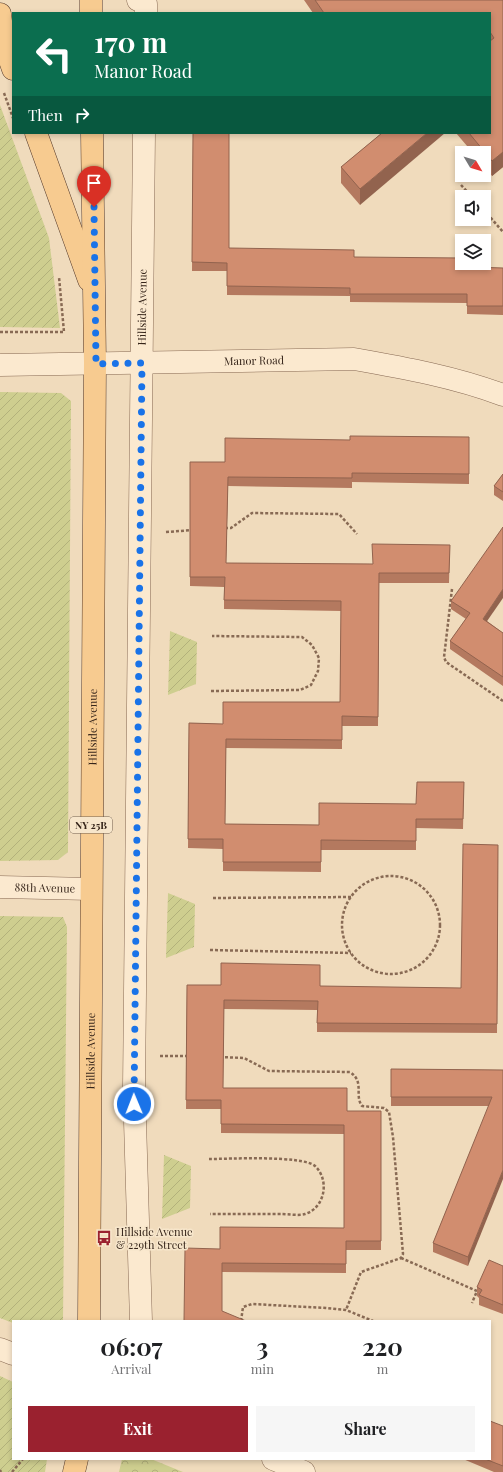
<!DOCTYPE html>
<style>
:root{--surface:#fff;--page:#f6f6f6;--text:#202124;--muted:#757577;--accent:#9a212f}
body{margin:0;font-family:"Playfair Display",serif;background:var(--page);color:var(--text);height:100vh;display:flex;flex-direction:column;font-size:15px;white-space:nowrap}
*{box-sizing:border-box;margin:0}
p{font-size:13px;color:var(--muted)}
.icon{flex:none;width:22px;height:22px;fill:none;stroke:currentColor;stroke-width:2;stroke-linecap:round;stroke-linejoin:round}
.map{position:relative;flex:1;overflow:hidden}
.details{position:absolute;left:12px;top:1320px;width:479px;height:140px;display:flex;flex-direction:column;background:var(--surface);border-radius:0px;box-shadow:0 2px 6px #0003}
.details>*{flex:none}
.guide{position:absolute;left:12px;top:12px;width:479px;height:122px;border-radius:0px;box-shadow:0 2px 6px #0003;background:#0b6e4f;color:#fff;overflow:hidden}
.needle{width:26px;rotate:128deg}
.controls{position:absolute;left:455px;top:146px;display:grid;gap:8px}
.controls a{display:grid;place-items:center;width:36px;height:36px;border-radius:0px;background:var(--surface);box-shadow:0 2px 6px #0003;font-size:20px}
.pin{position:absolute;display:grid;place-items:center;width:34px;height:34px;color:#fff;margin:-41px -17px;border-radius:50% 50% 50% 0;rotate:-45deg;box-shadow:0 0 4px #0007}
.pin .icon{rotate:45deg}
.me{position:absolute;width:44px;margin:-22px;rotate:359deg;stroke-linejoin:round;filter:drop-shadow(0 0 3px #0008)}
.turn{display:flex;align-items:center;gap:14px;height:84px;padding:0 16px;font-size:18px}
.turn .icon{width:52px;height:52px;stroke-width:2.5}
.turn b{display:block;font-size:28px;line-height:34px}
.then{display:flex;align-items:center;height:38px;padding:0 16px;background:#0003;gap:8px;font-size:15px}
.eta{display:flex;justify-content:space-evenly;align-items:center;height:68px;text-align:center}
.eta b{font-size:24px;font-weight:700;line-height:28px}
.cta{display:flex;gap:8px;margin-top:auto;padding:8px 16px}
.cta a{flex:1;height:46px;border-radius:0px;background:var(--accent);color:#fff;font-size:16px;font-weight:700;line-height:46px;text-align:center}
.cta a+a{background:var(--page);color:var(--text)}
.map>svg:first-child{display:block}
</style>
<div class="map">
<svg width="503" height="1472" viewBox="0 0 503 1472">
<defs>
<pattern id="park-crowns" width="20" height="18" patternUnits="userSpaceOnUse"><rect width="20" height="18" fill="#cece8f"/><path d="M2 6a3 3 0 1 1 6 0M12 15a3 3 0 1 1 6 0" fill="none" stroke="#b2b17b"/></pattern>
<pattern id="garden-furrows" width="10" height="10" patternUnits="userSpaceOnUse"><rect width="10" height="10" fill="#cece8f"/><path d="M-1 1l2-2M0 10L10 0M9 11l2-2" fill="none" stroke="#b2b17b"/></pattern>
</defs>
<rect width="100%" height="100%" fill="#f0dbbc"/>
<path fill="url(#park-crowns)" d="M122,1459H151L183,1472H119Z"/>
<g fill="url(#garden-furrows)">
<path d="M0,105L49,238L60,328L0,327Z"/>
<path d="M0,392L61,393L71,401L68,852L58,860L0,861Z"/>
<path d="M170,631L197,642L196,684L168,695Z"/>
<path d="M168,893L195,904L194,947L166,958Z"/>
<path d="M0,916L63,917L67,927L63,1321H13V1323L0,1318Z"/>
<path d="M164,1155L191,1166L190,1208L162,1219Z"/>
<path d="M0,1376L13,1382V1459H47L45,1472H0Z"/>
</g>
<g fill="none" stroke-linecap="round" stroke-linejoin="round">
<defs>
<g id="minor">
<path d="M138,0L146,4V13"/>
<path id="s1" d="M0,365L354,359C405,368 455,377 503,395"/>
<path id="s2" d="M0,887L91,889"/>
<path id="s3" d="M141,1321L134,1088L144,133"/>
<path d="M0,1349L13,1354"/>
<path d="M273,1459L304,1472"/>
</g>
<g id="major">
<path d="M91,0V13"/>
<path d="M0,14L4,44L13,69"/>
<path d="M36,133L89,280"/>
<path id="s4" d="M89,1321L95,363L92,133"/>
<path d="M74,1472L77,1459"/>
</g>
</defs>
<use href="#minor" stroke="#886a54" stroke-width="23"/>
<use href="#major" stroke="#55392a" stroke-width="23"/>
<g stroke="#886a54" stroke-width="2.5" stroke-dasharray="3 2" stroke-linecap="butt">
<path d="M4,93L13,118"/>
<path d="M461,185L472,197"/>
<path d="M484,210L503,232"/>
<path d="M0,332H64L59,277"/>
<path d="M225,528H231L252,513L339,514L357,534"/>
<path d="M166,532L193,530"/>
<path d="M452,589L445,649L444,657L446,662L503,701"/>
<path d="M211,691L300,690L311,685L318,671L319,658L312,645L302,637L212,636"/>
<circle cx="391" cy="925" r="49"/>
<path d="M213,898L351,897"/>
<path d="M210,950L351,953"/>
<path d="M160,1056H189"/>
<path d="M220,1057L244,1058L269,1071L350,1072C365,1082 354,1095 362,1106L384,1108L389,1112L393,1137L403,1254L401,1258L361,1272L346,1310"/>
<path d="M209,1159C228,1159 302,1155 315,1166C330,1180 325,1208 305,1214C299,1216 288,1214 281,1214C257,1214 234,1214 210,1214"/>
<path d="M401,1258L477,1291L472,1303"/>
<path d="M241,1321L243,1307L252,1304L326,1308L346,1310L373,1321"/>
<path d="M0,1470L1,1472"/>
<path d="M12,1472L23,1459"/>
</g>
<use href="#minor" stroke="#fbe9cf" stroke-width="22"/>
<use href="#major" stroke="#f7cb90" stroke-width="22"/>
</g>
<g fill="#b4795f">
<path d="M304,0H503V167L492,176L484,166V153H473L456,133H490V13H313Z"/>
<path d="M193,133L229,248L354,257L470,267L503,268V315L467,314V303L350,302V296L227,295V271H192Z"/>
<path d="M382,133L360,205L341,183V167Z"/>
<path d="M469,437V484L352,482V488L228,486L226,563L373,564L450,545L449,583H379L378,726H342V749L226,748L225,824L319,825L416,804L464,782L463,829L416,828V850H321V872L223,871V849L188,848L189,723L223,724L340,702L341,611L224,609V587L190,586V462H225L350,440Z"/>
<path d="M503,474V501L494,495V486Z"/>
<path d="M451,601L487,621L503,633V686L450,649V641L466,619L451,609Z"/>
<path d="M498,845L497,1033L317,1032V1010L224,1009L223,1088L347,1111H381V1250H346V1273L222,1272L184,1321L220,1249L344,1228V1134L221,1133V1109H186L187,985L461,988Z"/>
<path d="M391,1069L503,1070L468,1266L433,1252V1243L489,1106H391Z"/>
<path d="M503,1266V1314L479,1305V1298L477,1296V1287Z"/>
<path d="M503,1426V1472H494L463,1459H490Z"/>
</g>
<g fill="#92634e">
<path d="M427,133H445L360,205V189Z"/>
<path d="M503,152V167L492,176V161Z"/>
<path d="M503,589V598L483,627V619Z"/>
<path d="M503,1170V1179L468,1266V1257Z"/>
</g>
<g fill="#d18d6f" stroke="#92634e">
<path d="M315,0H503V152L492,161L469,133H490V41L494,38L490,32V13H324Z"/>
<path d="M193,133H229V248L354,250V257L462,258V263H470V267L503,268V306H467V294H350V288L227,286V263L192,262Z"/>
<path d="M382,133H427L360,189L341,167Z"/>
<path d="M350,436L469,437V474L352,473V478L228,477L226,563L373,564L372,544L450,545L449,573H379L378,717L342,716V740L226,739L225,824L319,825V803L416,804L417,782H464L463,819H416V841L321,840V862H223V839H188L189,723L223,724V702H340L341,601L224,600L225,577H190V462H225V438L350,440Z"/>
<path d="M503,474V492L494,486Z"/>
<path d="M503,527V589L483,619L503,633V677L450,641L470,613L451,601Z"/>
<path d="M463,844L498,845L497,1024L317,1023L318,1001L224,1000L223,1088H347V1111H381V1241H346V1264L222,1263V1311L246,1321H184L185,1248L220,1249V1227L344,1228V1125L221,1124V1100H186L187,985H221V963L320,965V986L461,988Z"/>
<path d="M391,1069L503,1070V1170L468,1257L433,1243L492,1097H391Z"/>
<path d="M489,1260L503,1266V1305L479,1295L482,1290L477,1287Z"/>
<path d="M490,1421L503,1426V1466L485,1459H490Z"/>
</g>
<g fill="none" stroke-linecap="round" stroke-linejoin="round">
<path stroke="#1a73e8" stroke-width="7" stroke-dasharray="0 12.6" d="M94,207L96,364L142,363L134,1104"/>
</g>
<defs>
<symbol id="bus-bare" viewBox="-9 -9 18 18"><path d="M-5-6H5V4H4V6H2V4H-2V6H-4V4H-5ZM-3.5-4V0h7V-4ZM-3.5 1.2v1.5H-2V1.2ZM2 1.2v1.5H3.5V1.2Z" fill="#9a212f" stroke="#f7e6cb" stroke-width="2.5" paint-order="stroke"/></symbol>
</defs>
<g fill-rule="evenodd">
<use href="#bus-bare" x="93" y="1227" width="22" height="22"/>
</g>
<g text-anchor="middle" stroke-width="3" stroke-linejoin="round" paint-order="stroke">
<rect fill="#f7e6cb" stroke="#705f4f" stroke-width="1" x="70" y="817" width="42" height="16" rx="3"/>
<g font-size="10" font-weight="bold" fill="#36251a">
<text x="91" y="829">NY 25B</text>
</g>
<g font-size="11" fill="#36251a" stroke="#f7e6cb">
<text dy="4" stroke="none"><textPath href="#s3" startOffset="1014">Hillside Avenue</textPath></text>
<text dy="4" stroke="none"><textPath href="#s1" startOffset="254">Manor Road</textPath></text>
<text dy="4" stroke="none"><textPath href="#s4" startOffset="594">Hillside Avenue</textPath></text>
<text dy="4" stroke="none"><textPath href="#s2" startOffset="45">88th Avenue</textPath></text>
<text dy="4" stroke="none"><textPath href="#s4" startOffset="270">Hillside Avenue</textPath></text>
</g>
<g font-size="11" fill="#36251a" stroke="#f7e6cb" text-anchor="start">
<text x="116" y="1236">Hillside Avenue<tspan x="116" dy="13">&amp; 229th Street</tspan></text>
</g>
</g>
</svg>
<div class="controls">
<a><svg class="needle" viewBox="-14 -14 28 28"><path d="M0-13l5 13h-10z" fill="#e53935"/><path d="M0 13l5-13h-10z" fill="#757577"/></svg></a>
<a><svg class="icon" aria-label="sound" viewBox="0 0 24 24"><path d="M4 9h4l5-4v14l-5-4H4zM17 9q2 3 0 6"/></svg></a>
<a><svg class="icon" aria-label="layers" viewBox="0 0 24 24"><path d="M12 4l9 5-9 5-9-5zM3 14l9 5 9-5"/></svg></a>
</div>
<div class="pin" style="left:94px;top:207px;background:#d93025"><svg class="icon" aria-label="arrive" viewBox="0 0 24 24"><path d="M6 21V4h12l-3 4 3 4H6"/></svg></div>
<svg class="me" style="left:134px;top:1104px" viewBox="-20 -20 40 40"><circle r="17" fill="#1a73e8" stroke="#fff" stroke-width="3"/><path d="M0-11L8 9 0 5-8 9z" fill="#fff"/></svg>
<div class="guide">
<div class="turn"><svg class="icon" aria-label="left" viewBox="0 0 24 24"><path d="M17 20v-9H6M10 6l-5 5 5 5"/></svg><div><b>170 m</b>Manor Road</div></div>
<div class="then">Then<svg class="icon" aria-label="right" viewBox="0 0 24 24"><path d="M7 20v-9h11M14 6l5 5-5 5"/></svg></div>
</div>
<section class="details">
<div class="eta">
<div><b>06:07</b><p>Arrival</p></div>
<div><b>3</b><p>min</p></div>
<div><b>220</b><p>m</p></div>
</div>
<div class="cta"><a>Exit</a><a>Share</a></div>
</section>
</div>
